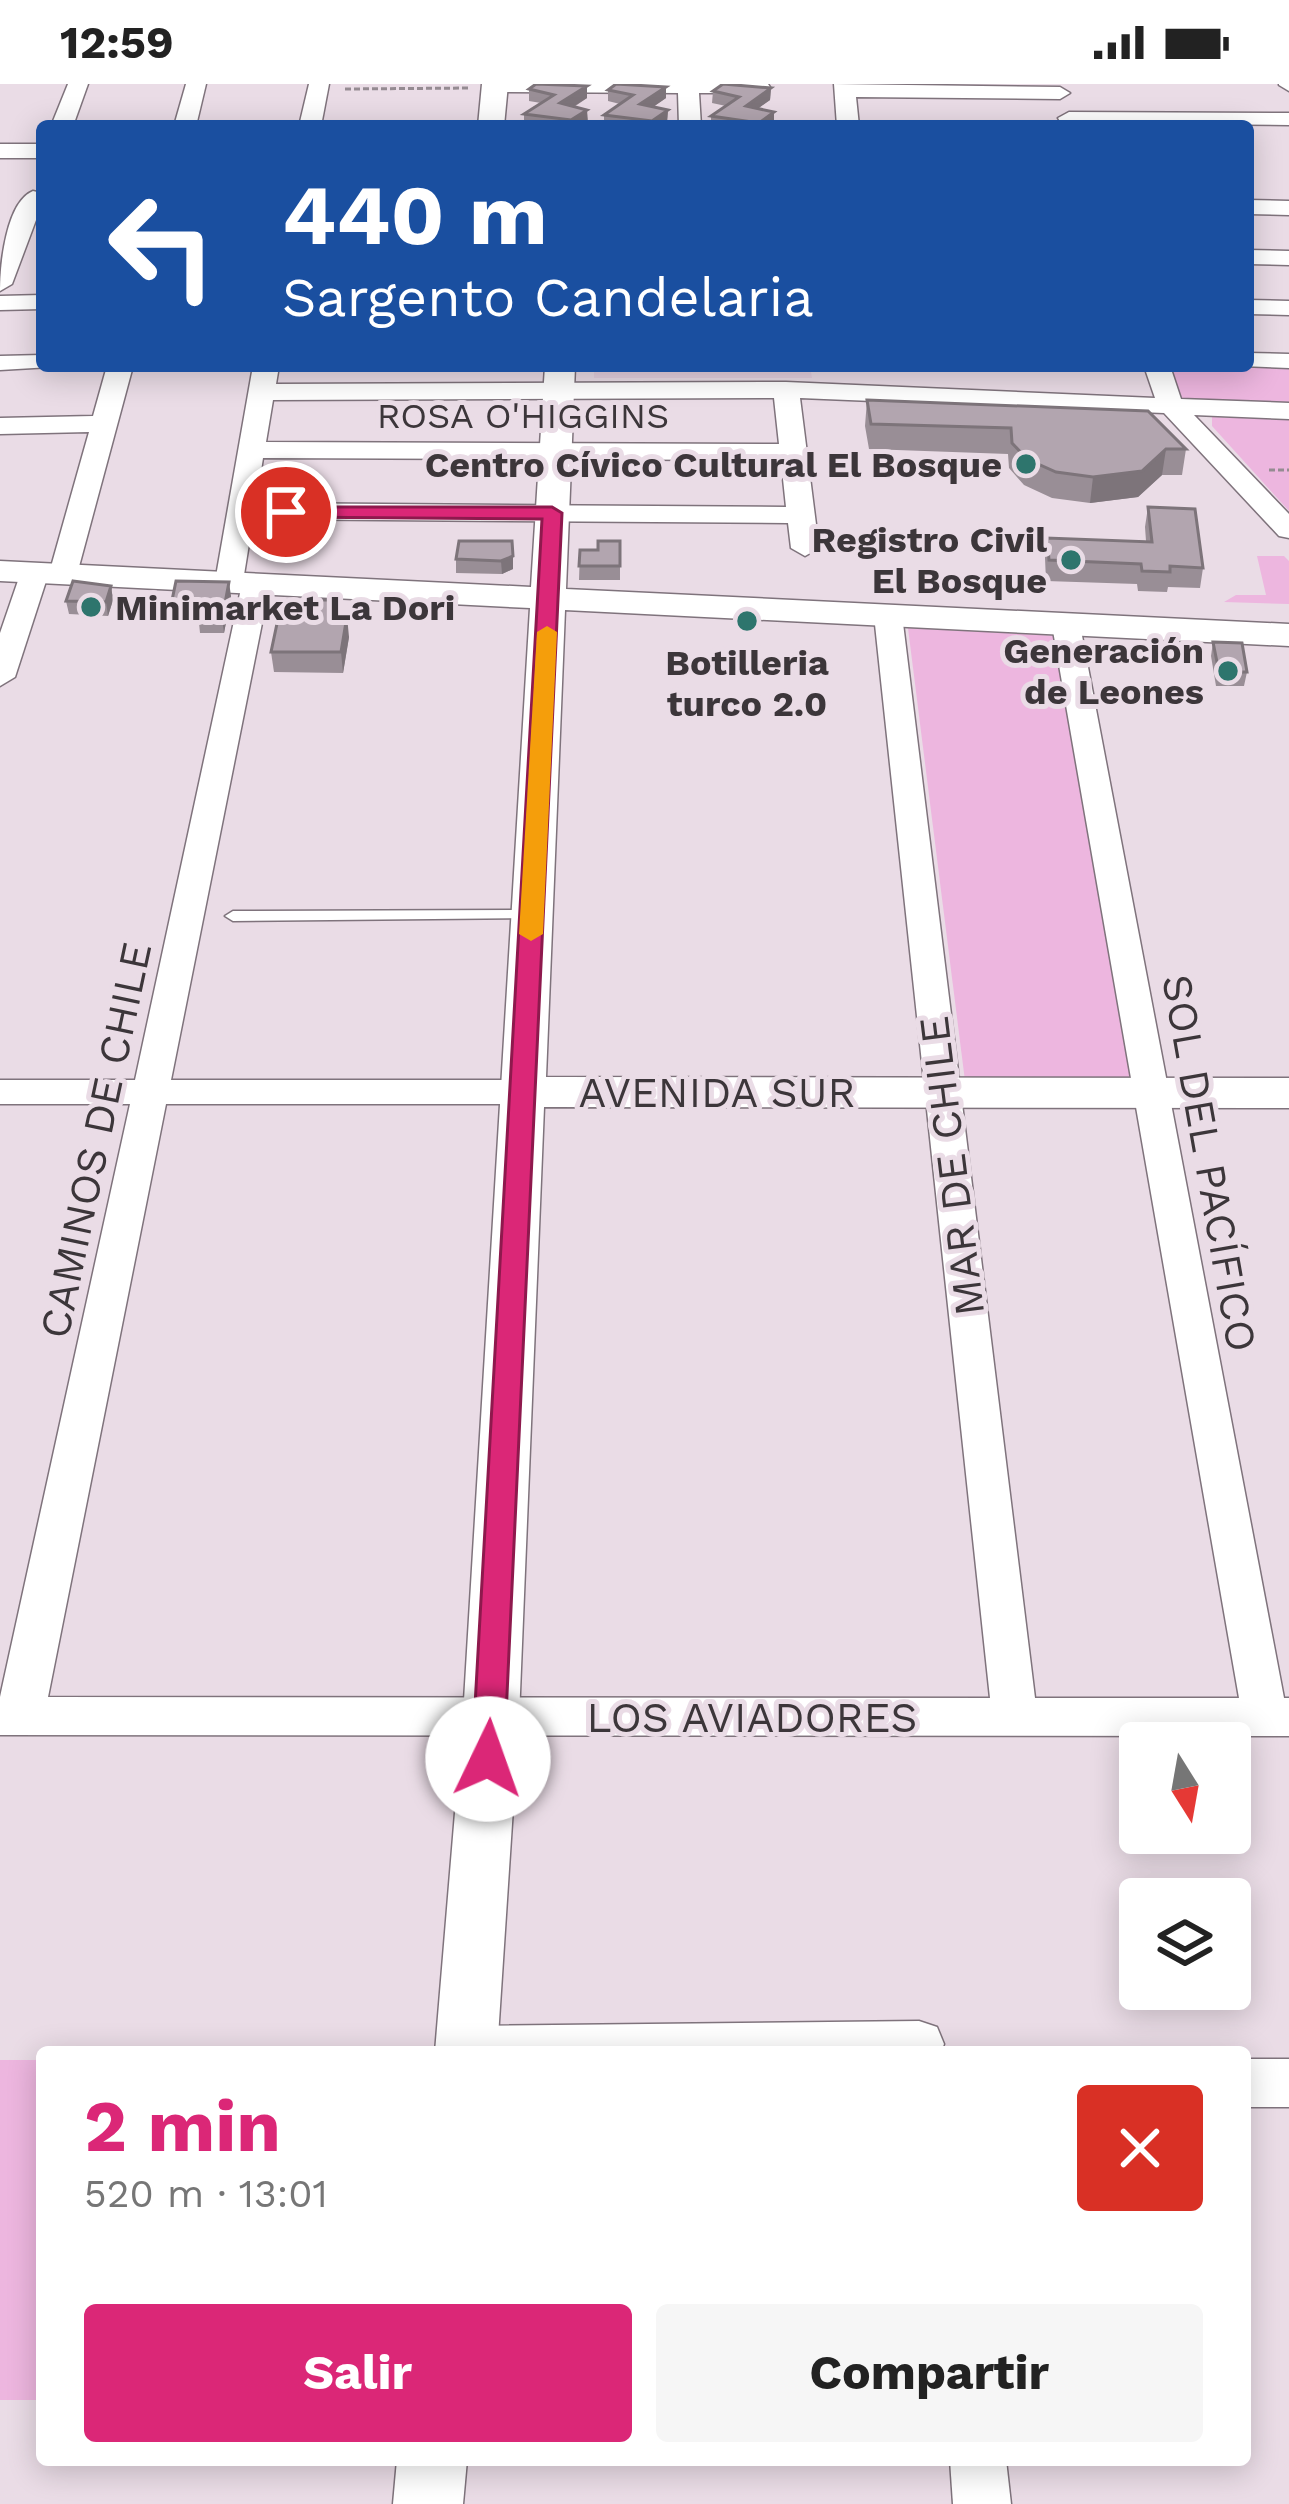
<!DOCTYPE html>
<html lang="es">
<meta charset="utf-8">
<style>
:root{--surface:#fff;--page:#f6f6f6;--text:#222;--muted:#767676;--accent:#db2777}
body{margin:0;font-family:"Work Sans",sans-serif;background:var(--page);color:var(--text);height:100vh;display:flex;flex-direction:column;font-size:45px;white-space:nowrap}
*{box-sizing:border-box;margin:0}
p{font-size:39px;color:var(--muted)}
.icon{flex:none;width:66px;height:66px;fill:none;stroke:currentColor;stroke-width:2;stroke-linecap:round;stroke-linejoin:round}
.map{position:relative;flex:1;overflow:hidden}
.drawer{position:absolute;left:36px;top:1962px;width:1215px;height:420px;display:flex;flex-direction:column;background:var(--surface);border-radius:12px;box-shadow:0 6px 30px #0003}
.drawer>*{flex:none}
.guide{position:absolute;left:36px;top:36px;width:1218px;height:252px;border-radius:12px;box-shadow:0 6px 30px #0003;background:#1a4fa0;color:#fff;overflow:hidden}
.needle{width:78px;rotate:169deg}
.tools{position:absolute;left:1119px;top:1638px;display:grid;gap:24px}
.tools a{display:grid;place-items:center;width:132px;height:132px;border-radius:12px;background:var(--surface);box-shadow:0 6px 30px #0003;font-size:60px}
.pin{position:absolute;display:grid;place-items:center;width:102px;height:102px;color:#fff;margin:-51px;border:6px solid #fff;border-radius:50%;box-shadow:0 3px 12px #0007}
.me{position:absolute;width:132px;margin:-66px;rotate:3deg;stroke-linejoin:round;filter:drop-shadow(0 0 9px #0008)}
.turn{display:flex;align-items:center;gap:42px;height:252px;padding:0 48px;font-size:54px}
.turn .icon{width:156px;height:156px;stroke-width:2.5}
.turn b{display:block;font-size:84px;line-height:102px}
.round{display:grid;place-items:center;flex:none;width:126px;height:126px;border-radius:12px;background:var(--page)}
.summary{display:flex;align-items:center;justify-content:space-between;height:204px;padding:0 48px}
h1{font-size:72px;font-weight:700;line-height:90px;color:var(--accent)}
.primary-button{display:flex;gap:24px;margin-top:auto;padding:24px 48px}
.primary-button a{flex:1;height:138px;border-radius:12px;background:var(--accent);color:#fff;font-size:48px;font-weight:700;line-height:138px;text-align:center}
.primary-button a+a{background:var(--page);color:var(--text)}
.status{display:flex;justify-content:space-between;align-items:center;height:84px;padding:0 60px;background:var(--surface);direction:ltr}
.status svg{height:33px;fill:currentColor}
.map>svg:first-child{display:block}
</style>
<div class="status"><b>12:59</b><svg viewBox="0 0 49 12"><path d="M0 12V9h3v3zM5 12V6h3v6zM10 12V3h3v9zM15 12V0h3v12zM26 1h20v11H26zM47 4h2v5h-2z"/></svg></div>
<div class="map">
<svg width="1289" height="2420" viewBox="0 0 1289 2420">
<rect width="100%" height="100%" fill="#eadce6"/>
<path fill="#e5d0df" d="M594,282H810L812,294H594Z"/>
<g fill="#edb6df">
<path d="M1168,282L1289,283V323L1186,318L1180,314Z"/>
<path d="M1212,333L1289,336V427L1212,342Z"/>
<path d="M1257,472H1284L1289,477V520L1224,518L1236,511H1266Z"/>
<path d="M908,544L1059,552L1140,1005H966Z"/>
<rect x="0" y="1976" width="42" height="340"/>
</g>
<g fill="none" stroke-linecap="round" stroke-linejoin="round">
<defs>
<path id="service" d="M532,826L540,831L537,834L233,837L225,832L233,827Z"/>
<g id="minor">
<path d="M68,0H88L73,42H51Z"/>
<path d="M186,0H206L196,42H174Z"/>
<path d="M309,0H329L321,42H299Z"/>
<path d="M485,0H768L770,3L760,9H699L701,42H679L678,9L494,8L487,6Z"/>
<path d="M834,0L1060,3L1070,9L1060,15L856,13L859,42H837Z"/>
<path d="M1289,0V7L1279,1V0Z"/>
<path d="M1069,28L1289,29V41L1061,39L1058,34Z"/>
<rect x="0" y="60" width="42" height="14"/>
<path d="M33,107L41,109L42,120L12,200L0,207C0,181 6,118 33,107Z"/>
<path d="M1248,116L1289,117V131L1248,130Z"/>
<path d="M1248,166L1289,167V181L1248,180Z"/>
<path d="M42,211V225L0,226V212Z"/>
<path d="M1248,216L1289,217V231L1248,230Z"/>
<path d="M1248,269L1289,270V284L1242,282H1248Z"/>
<path d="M42,271V282L51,283L0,286V272Z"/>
<path d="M107,282H133L77,490L63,498L49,490L89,348L0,350V334L93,332Z"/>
<path d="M253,282H279L276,300L786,298L1155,314L1144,282H1170L1181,315L1289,319V335L1194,331L1289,430V454L1279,452L1164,329L800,314L819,464L805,472L791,464L788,439L253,435L243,497L256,491L270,499L171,996H523L536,1000L541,1008L536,1016L523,1020H166L48,1613L990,1614L874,531L888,522L902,531L1035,1614H1239L1052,541L1066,532L1080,541L1284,1614H1289V1652L0,1651V1613L130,1020H0V996H135L242,500L229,506L215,498ZM774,314L779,360L266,358L273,316ZM263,374L781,376L786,423L256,419Z"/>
<path d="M35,480L49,488L15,593L0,602V549L21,488Z"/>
<path d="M919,1937L937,1943L944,1960L941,1968L442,1965L449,1948L467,1942Z"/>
<rect x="1245" y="1975" width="44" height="48"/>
<path d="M950,2376H1006L1011,2420H953Z"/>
</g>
<g id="tertiary">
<path d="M482,0H508L504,42H478Z"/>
<path d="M545,282H575L566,505L1289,540V562L565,526L546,993L1289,994V1024L544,1023L519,1633L497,1968H435L463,1633L530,524L0,497V477L531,503Z"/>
<path d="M397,2376H467L463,2420H393Z"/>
</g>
</defs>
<use href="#service" stroke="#7f737c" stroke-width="3"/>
<use href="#minor" stroke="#7f737c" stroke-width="3"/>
<use href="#tertiary" stroke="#7f737c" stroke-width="3"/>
<g stroke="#958b92" stroke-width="3" stroke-dasharray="6 3" stroke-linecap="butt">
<path d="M345,5L470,4"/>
<path d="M1269,386H1289"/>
</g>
<use href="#service" fill="#fff" fill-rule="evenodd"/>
<use href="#minor" fill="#fff" fill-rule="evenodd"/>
<use href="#tertiary" fill="#fff" fill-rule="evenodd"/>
</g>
<g fill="#998e96">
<path d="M666,3V14L653,23L668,26L667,38L662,42H604V31L620,20L608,17V6Z"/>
<path d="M771,4L770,16L758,24L774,40L771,42H711V32L726,22L712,19L713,7Z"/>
<path d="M529,5L587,14L574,23L588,38L581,42H524V30L541,19L529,17Z"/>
<path d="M867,316L1186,365L1182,391H1162L1138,413L1090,419L1052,414L1024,401L1009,384L1008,370L869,365L865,342Z"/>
<path d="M1148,423L1203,484L1200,504L1168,503L1167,508L1138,507L1137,500L1046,497L1045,474L1047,454L1146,457L1145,443Z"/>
<path d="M512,457L513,485L502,490L456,489V475Z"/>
<path d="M620,457V496H579L580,466H598Z"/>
<path d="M111,502L113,516L108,532L69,530L66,517Z"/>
<path d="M231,512L224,549H200L199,539L173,540L170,526Z"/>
<path d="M334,532L349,553L343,589L274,588L271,568Z"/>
<path d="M1213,558L1247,588L1244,602H1216L1211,572Z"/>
</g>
<g fill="#7d747a">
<path d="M587,2V14L560,31V19Z"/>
<path d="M666,3V14L640,32V20Z"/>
<path d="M771,4L770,16L745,34L746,22Z"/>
<path d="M587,26L588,38L581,42H571V36Z"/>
<path d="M668,26L667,38L662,42H652V37Z"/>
<path d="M774,28V40L771,42H759V39Z"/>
<path d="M1166,365L1162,391L1138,413L1090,419L1093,393Z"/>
<path d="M513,472V485L502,490L501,477Z"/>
<path d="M229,498L231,512L224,549L222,535Z"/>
<path d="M111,502L113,516L108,532L106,518Z"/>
<path d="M347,532L349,553L343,589L341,568Z"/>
</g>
<g fill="#b2a5af" stroke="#7d747a" stroke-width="3">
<path d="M536,0L587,2L560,19L587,26L571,36L524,30L554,11L529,5Z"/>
<path d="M616,0L666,3L640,20L668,26L652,37L604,31L633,11L608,6Z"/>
<path d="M723,0L771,4L746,22L774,28L759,39L711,32L739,13L713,7Z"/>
<path d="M867,316L1148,327L1186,365H1166L1142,387L1093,393L1056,388L1027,375L1012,359L1011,344L871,340Z"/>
<path d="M1148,423L1195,425L1203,484L1170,482V488L1142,487L1141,480L1049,476L1047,454L1152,458Z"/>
<path d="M459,457H512L513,472L501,477L456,475Z"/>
<path d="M598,457H620V482H579L580,466H598Z"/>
<path d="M73,497L111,502L106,518L66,517Z"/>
<path d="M176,497L229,498L222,535H198L200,525L170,526Z"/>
<path d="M282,516H333L330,532H347L341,568H271Z"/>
<path d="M1213,558L1242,559L1247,588H1219Z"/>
</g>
<path fill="#db2777" stroke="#8e194d" stroke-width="3" d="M279,423H552L562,429L504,1675L499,1684L488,1688L477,1684L472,1675L542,435L286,433L279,432Z"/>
<path fill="#f59e0b" d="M547,542L557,548L543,850L531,857L519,850L537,548Z"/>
<g fill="#2e756d" stroke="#eadce6" stroke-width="4.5">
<circle cx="1026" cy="380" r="12"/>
<circle cx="1071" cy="476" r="12"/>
<circle cx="91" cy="523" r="12"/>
<circle cx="747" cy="537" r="12"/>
<circle cx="1228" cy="587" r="12"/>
</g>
<g text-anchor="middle" stroke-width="10" stroke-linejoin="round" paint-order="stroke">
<g font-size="36" fill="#3c363a" stroke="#eadce6">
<text x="523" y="344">ROSA O'HIGGINS</text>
</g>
<g font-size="36" font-weight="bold" fill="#3c363a" stroke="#eadce6" text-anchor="end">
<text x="1002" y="393">Centro Cívico Cultural El Bosque</text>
<text x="1047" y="468">Registro Civil<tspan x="1047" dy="41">El Bosque</tspan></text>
<text x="115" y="536" text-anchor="start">Minimarket La Dori</text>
<text x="1204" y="579">Generación<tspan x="1204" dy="41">de Leones</tspan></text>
<text x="747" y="591" text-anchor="middle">Botilleria<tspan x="747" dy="41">turco 2.0</tspan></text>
</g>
<g font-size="42" fill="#3c363a" stroke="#eadce6">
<text x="717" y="1023">AVENIDA SUR</text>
<text transform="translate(95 1056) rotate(-78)" y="15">CAMINOS DE CHILE</text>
<text transform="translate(1210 1079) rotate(80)" y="15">SOL DEL PACÍFICO</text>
<text transform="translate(951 1082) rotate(-97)" y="15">MAR DE CHILE</text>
<text x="752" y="1648">LOS AVIADORES</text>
</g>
</g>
</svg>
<div class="tools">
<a><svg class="needle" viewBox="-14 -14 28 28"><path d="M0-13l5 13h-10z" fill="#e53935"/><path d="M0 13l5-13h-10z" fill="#767676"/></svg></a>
<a><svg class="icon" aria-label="layers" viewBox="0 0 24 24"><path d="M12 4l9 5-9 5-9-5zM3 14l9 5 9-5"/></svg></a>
</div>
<div class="pin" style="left:286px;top:428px;background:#d93025"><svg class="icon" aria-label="arrive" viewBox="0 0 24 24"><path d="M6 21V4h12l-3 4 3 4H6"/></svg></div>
<svg class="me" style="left:488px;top:1675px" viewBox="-20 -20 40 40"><circle r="19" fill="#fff"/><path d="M0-13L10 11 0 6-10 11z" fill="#db2777"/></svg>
<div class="guide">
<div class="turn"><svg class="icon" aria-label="left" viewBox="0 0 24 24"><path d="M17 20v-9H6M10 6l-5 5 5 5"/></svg><div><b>440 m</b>Sargento Candelaria</div></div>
</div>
<section class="drawer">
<div class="summary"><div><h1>2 min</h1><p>520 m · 13:01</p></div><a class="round" style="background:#d93025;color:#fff"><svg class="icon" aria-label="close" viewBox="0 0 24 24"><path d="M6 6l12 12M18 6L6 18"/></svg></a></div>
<div class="primary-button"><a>Salir</a><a>Compartir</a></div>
</section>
</div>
